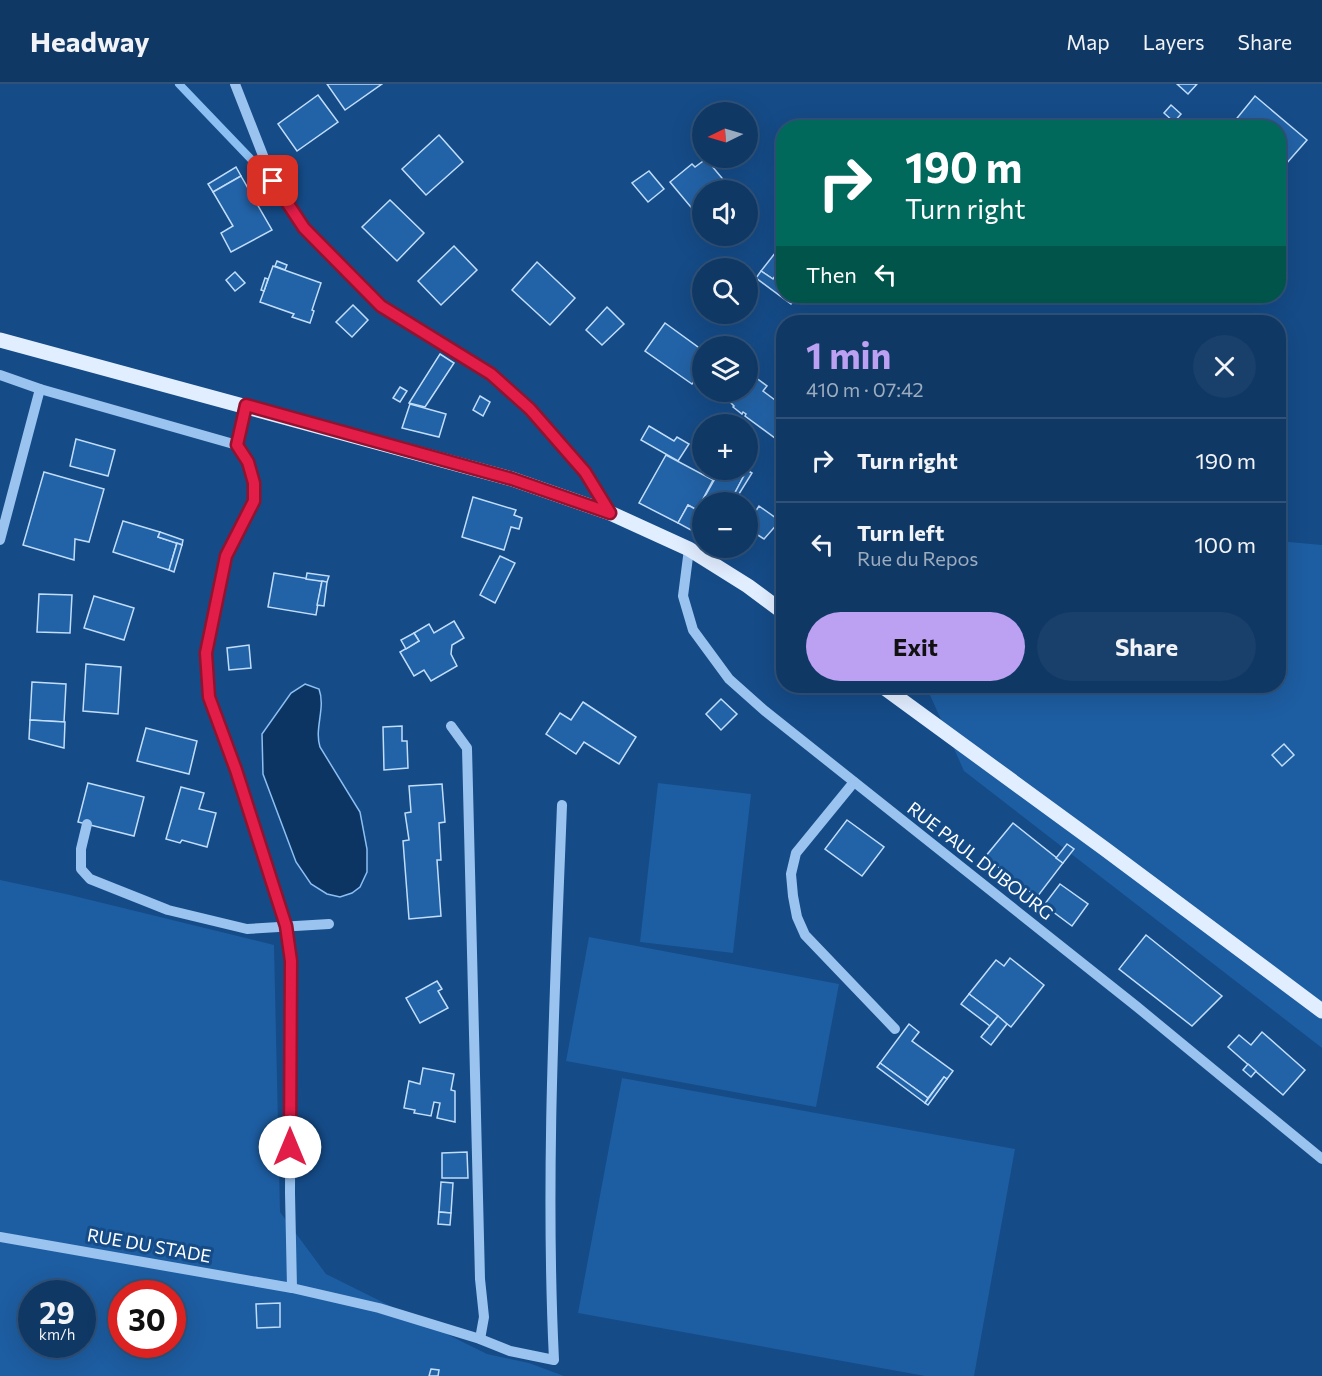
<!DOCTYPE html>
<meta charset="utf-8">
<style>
:root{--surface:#103865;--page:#193f6b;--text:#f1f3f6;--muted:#9cacbf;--line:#305279;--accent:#bca0f2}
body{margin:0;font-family:Commissioner,sans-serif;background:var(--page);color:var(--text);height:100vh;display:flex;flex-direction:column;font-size:22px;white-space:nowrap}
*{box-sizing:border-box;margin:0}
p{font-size:20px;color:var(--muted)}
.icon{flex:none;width:33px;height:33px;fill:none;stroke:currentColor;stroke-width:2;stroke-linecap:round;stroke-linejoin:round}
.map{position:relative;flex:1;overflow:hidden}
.panel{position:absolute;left:776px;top:231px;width:510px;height:378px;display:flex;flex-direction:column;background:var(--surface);border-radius:24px;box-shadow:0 6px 24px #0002,0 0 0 2px var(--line)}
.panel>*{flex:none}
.guide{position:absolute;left:776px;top:36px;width:510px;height:183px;border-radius:24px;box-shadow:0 6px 24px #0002,0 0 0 2px var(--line);background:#00695c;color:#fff;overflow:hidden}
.needle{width:39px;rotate:265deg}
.fabs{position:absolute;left:692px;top:18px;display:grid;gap:12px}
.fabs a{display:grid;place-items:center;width:66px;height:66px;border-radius:50%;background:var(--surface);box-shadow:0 6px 24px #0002,0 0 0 2px var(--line);font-size:30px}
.speed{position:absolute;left:18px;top:1196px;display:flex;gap:12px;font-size:30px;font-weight:700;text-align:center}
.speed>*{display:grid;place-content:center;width:78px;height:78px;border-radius:50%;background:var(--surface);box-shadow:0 6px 24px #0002,0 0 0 2px var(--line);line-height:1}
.speed small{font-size:15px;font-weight:400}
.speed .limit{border:9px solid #d22;background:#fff;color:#111}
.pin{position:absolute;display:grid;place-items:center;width:51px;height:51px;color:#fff;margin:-26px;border-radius:12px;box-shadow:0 3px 9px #0006}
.me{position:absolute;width:66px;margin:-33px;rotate:0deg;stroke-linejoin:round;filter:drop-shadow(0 0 4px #0008)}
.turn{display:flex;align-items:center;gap:21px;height:126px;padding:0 30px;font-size:27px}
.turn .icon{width:78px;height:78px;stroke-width:2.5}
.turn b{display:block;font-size:42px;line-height:51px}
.then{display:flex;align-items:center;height:57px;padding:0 30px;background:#0003;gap:12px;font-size:22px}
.round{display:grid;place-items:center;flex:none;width:63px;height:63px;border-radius:32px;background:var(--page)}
.head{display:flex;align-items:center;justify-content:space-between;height:102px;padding:0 30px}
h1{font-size:36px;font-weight:700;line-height:45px;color:var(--accent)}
.button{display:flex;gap:12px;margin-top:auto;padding:12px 30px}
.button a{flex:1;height:69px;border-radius:36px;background:var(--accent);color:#111;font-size:24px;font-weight:700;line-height:69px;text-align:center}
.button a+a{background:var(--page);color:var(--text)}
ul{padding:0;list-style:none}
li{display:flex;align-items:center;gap:18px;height:84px;padding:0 30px;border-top:2px solid var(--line)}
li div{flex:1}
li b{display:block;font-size:22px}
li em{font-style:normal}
header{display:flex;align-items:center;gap:36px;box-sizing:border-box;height:84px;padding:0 30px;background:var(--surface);border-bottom:2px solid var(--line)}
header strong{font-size:28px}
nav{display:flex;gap:33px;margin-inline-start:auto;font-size:21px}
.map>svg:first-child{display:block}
</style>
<header>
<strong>Headway</strong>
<nav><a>Map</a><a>Layers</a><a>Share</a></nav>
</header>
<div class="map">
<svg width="1322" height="1292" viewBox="0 0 1322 1292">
<rect width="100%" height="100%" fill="#154b87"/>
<g fill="#1d5da1" fill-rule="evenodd">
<path d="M1278,457L1322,461V964L964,687L926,602H1278Z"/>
<path d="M658,699L751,710L733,869L640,858Z"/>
<path d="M0,796L66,810L274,861L280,1128L326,1190L487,1270L529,1279L564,1292H0ZM32,1209H82V1260H32ZM122,1209H172V1260H122Z"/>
<path d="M589,853L839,900L816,1023L566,977Z"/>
<path d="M622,994L1015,1065L974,1292H925L578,1229Z"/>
</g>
<path fill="#0d3564" stroke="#8cbff2" stroke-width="1.5" d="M305,600L319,605C326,624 314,644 320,663L360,728L367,765V788L360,803L352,809L340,813L327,810L311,800L296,778L263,690L262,650L291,609Z"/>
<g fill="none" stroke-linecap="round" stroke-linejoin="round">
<path stroke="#8cbff2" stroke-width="8" d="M179,0L270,95"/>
</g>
<g fill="#2262a6" stroke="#c0ddfb" stroke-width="1.5">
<path d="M327,0H382L345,26Z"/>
<path d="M1177,0H1197L1188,10Z"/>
<path d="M318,11L338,38L297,67L278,40Z"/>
<path d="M1255,12L1307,56L1286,80L1278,73V44H1229Z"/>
<path d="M1171,21L1181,30L1174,38L1164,29Z"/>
<path d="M439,51L463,78L426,111L402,85Z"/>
<path d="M706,75L732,106H702V122L695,128L670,98L692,80L695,83Z"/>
<path d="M236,83L241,92L213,108L208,100Z"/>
<path d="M649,87L664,105L648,118L632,99Z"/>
<path d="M241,92L272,146L231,168L221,149L233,142L213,108Z"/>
<path d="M390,116L424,149L397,177L362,143Z"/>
<path d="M783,159V197L776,191L773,195L761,187Z"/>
<path d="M454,162L477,186L441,221L418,197Z"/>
<path d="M277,177L287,181L285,186L275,182Z"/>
<path d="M537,178L575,214L550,241L512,206Z"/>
<path d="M273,182L321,199L312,226L314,227L310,239L292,233L294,230L260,218Z"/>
<path d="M761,187L773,195L776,191L783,197V212H797L791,220L756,194Z"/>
<path d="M235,188L245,199L235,207L226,196Z"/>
<path d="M265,194L268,195L264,207L261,206Z"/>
<path d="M353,221L368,236L352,253L336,238Z"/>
<path d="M607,223L624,240L602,261L586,246Z"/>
<path d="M665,239L702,266V286L692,300L645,267Z"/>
<path d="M440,270L454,279L429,317L425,323L409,319Z"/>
<path d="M755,293L767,302L763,307L783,322V360L745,332L746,330L743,328L742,330L733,323L734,322L731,319L742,308H747V301Z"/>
<path d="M400,303L407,307L400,318L393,314Z"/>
<path d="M480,312L490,318L483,332L473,326Z"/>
<path d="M410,320L446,330L439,353L402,344Z"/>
<path d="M649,342L674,357L677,353L689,360L678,377L641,356Z"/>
<path d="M76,355L115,366L108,392L70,382Z"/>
<path d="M666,371L713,396L697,426L688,421L678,439L639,419Z"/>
<path d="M720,386H747L730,418H702V429L697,426Z"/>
<path d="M747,386L752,389L734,418H730Z"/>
<path d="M44,388L104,405L89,458L75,455L74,476L23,461Z"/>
<path d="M473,413L516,426L514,431L522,434L519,445L511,443L504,466L462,453Z"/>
<path d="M688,421L702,429V452L678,439Z"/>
<path d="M759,422L780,437L764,455L747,444V429L752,433Z"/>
<path d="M123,437L160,448L158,453L177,459L169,486L113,468Z"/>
<path d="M160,448L183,456L182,461L158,453Z"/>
<path d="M177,459L182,461L174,488L169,486Z"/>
<path d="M500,472L515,479L495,519L480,511Z"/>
<path d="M274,489L322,497L316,531L268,523Z"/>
<path d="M307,489L329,492L327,498L306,495Z"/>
<path d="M322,497L327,498L324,522L317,521Z"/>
<path d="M39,510L72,511L70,549L37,548Z"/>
<path d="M94,512L134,524L124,556L84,544Z"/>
<path d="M454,537L464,554L452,561L451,570L457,582L431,597L424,586L414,592L400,568L419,557L414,549L429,540L434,549Z"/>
<path d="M414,549L419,557L406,565L401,556Z"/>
<path d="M249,561L251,584L229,586L227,564Z"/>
<path d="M86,580L121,583L118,630L83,627Z"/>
<path d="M32,598L66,600L64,638L30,636Z"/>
<path d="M721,615L737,630L721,646L706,630Z"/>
<path d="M583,618L636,653L619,680L584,658L576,670L546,650L560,629L571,636Z"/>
<path d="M30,636L65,638L64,664L29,655Z"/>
<path d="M402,642V657H407L408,684L384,686L383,643Z"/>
<path d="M146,644L197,657L189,690L137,677Z"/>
<path d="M1284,660L1294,671L1282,682L1272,671Z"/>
<path d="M88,699L144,713L134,752L78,738Z"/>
<path d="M442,700L445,738L439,739L441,776H437L441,832L409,835L403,757L409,756L405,729L411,728L409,702Z"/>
<path d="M181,703L204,709L199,725L216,729L207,763L182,756L180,759L166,755Z"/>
<path d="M847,736L884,763L862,792L825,765Z"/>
<path d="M1013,739L1063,779L1037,813L985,773Z"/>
<path d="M1067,760L1074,765L1063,779L1056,774Z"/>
<path d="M1060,800L1088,820L1072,842L1044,821Z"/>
<path d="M1146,851L1222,912L1192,942L1119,885Z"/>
<path d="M1010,874L1044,901L1011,943L969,910L996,876L1004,882Z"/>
<path d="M437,897L442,905L438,907L448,924L420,939L406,914Z"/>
<path d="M969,910L998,932L990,942L961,920Z"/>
<path d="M998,932L1007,940L991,961L981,953Z"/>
<path d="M909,940L919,948L912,957L953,987L947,995L944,993L928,1014L880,979Z"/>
<path d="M1262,948L1305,986L1283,1011L1228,963L1239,951L1251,961Z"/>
<path d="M880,979L928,1014L925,1019L877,983Z"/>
<path d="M1248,980L1256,987L1251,993L1243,986Z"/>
<path d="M423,984L454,990L451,1006L455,1007V1038L437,1034L440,1019L434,1018L431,1032L414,1029L415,1026L404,1024L409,997L420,1000Z"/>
<path d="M944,993L947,995L928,1021L925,1019Z"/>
<path d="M467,1068L468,1094H442V1069Z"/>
<path d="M441,1098L453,1099L451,1129L439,1128Z"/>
<path d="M439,1128L451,1129L450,1141L438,1140Z"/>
<path d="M280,1219V1243L257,1244L256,1220Z"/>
<path d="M431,1285L439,1286L438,1292H429Z"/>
</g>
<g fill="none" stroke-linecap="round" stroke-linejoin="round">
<g stroke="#9ac3ef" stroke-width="10">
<path d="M235,0L273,97L304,144L381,222L491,290L530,325L585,388L610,429"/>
<path d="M0,291L40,305L237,361"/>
<path d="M246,321L237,361L248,378L254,399L253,417L226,472L206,569L209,613L236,686L286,842L291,877L290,1109L292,1204"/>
<path d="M0,456L40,305"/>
<path d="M689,465L683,512L693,546L729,595L765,627L1136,922L1322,1075"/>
<path d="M451,642L467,664L480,1195L484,1233L480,1255"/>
<path d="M854,698L796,769L791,790L793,812L797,833L805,851L895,945"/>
<path d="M87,740L81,765V785L90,795L168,826L247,845L329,840"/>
<path d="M0,1153L292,1204L379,1224L480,1255L510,1267L554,1276C545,1091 555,906 562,721"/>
</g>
<g stroke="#e1eeff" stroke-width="15">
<path d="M0,256L512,395L610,429L689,465L748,502L783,528"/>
<path d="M882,602L1105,765L1322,927"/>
</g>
</g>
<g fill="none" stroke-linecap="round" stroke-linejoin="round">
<defs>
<path id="route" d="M273,97L304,144L381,222L491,290L530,325L585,388L610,429L512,395L246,321L237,361L248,378L254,399V417L226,472L206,569L209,613L236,686L286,842L291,877L290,1063"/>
</defs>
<use href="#route" stroke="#92132f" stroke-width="15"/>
<use href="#route" stroke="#e11d48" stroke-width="10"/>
</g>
<g text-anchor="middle" stroke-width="6" stroke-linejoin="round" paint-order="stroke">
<g font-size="18" fill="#fff" stroke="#154b87">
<text transform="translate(980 777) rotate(38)" y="6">RUE PAUL DUBOURG</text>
<text transform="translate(149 1162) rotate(10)" y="6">RUE DU STADE</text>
</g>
</g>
</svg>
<div class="fabs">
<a><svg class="needle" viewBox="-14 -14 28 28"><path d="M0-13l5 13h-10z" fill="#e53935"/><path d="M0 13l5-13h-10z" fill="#9cacbf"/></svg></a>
<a><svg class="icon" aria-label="sound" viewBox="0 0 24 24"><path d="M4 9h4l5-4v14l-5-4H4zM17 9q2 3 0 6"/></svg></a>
<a><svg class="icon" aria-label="search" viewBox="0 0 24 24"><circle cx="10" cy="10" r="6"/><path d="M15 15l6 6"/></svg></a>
<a><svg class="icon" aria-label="layers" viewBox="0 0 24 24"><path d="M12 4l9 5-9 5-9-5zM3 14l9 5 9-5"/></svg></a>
<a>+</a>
<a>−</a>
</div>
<div class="speed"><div>29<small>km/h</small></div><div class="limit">30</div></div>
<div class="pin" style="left:273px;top:97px;background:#d93025"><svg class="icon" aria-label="arrive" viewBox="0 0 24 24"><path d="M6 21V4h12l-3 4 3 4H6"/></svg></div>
<svg class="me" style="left:290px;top:1063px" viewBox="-20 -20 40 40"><circle r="19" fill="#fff"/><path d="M0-13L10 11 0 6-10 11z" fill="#e11d48"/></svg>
<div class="guide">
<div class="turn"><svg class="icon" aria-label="right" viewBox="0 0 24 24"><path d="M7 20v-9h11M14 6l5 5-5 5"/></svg><div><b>190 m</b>Turn right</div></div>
<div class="then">Then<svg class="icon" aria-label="left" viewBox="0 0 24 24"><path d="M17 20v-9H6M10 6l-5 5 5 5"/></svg></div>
</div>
<section class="panel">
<div class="head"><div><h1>1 min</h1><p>410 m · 07:42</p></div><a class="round"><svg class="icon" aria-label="close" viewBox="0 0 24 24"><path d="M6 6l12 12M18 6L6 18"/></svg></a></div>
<ul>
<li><svg class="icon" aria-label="right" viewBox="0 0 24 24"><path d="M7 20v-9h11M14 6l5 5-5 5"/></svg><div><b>Turn right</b></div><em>190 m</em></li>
<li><svg class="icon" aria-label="left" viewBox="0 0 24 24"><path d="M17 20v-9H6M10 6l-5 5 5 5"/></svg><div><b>Turn left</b><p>Rue du Repos</p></div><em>100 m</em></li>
</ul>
<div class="button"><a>Exit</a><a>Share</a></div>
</section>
</div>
